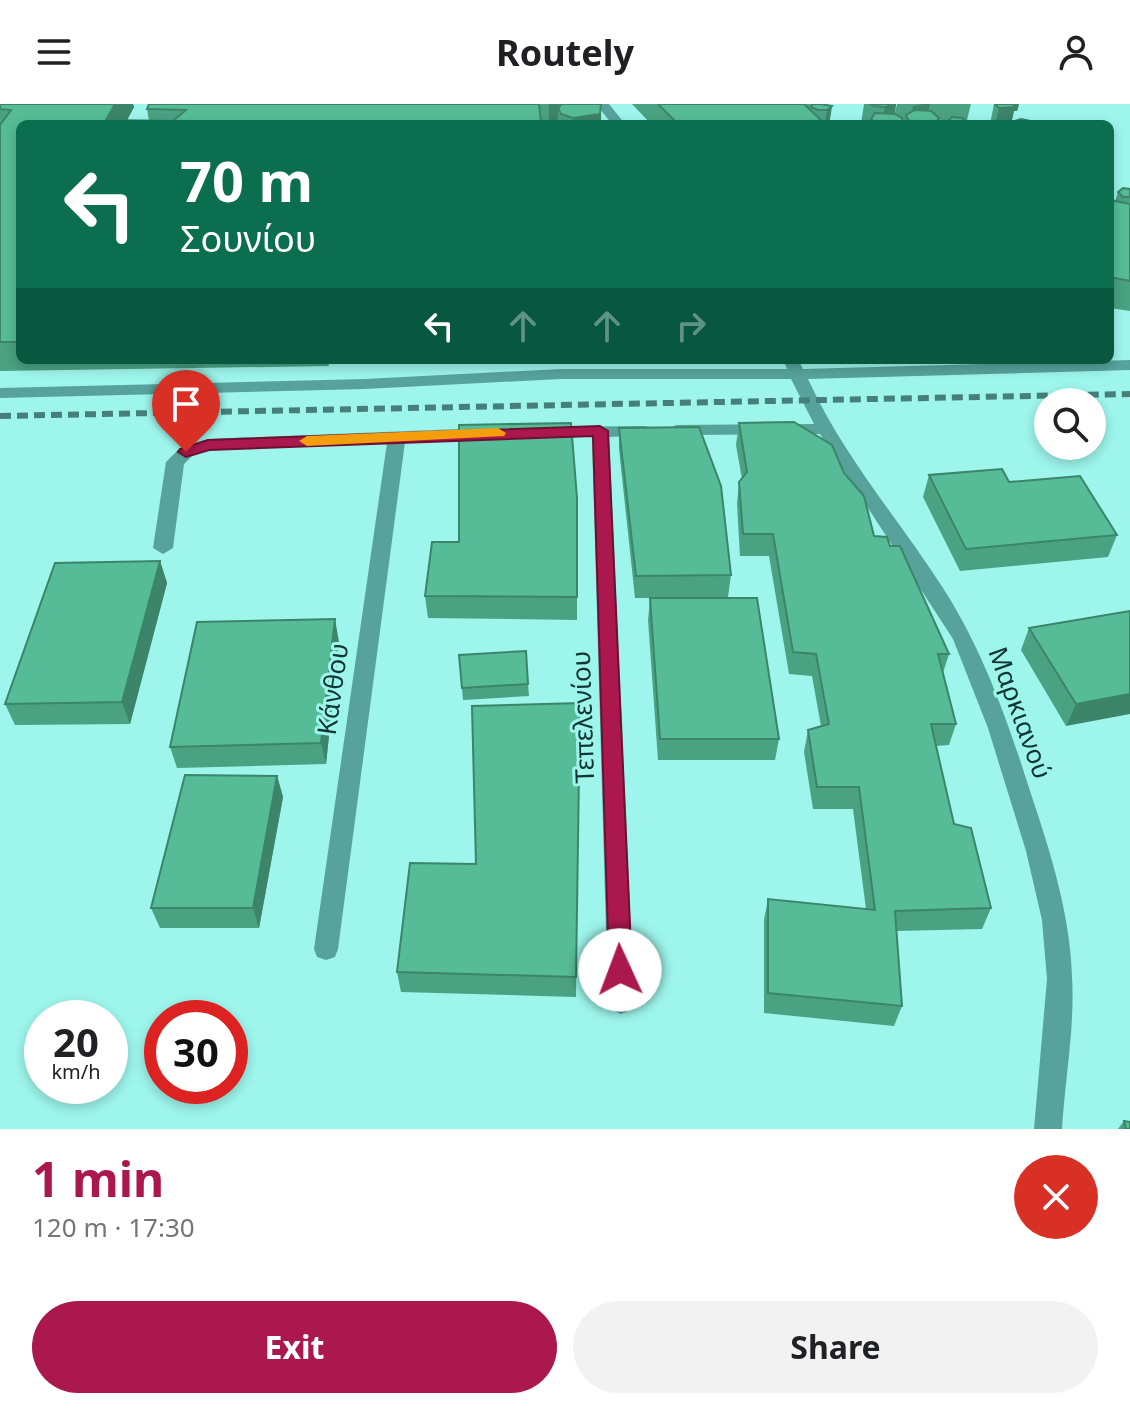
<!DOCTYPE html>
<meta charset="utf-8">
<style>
:root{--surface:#fff;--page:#f2f2f2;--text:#202124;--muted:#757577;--accent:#aa184d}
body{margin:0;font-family:"Noto Sans",sans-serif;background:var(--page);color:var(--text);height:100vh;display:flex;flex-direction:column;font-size:30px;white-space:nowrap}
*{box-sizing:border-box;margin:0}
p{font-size:26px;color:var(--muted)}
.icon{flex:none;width:44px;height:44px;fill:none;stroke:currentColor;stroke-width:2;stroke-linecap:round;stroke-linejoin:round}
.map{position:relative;height:1025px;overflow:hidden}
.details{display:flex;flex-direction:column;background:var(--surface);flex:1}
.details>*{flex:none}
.banner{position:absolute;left:16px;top:16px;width:1098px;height:244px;border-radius:12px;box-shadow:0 4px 12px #0003;background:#0b6e4f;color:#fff;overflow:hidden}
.tools{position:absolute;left:1034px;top:284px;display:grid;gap:16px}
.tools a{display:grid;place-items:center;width:72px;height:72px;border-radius:50%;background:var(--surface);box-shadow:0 4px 12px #0003;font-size:40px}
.speed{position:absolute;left:24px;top:896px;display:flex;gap:16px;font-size:40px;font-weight:700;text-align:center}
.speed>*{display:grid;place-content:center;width:104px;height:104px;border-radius:50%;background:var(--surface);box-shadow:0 4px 12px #0003;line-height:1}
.speed small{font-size:20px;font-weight:400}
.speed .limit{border:12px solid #d22;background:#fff;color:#111}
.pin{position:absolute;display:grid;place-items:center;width:68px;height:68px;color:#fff;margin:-82px -34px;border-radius:50% 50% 50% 0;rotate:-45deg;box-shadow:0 0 8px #0007}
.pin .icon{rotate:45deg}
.me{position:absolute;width:88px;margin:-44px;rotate:358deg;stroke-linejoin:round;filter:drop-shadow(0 0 6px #0008)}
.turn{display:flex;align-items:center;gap:28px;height:168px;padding:0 32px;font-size:36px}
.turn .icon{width:104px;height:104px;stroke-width:2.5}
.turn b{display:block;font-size:56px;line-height:68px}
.lanes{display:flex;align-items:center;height:76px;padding:0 32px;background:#0003;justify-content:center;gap:40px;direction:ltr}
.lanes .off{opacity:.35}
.round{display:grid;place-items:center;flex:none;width:84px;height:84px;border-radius:42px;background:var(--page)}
.summary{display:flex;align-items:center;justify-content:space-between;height:136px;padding:0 32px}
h1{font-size:48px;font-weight:700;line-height:60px;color:var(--accent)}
.button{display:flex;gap:16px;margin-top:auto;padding:16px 32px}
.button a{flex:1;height:92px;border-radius:48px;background:var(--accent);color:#fff;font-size:32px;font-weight:700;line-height:92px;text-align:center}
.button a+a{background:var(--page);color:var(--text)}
header{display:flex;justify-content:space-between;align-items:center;height:104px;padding:0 32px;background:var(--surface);font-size:36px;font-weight:700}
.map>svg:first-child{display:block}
</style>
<header><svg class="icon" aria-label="menu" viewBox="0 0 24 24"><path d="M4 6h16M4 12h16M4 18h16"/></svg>Routely<svg class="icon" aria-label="person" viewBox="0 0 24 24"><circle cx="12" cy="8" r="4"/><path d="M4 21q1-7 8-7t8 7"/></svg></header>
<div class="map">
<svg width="1130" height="1025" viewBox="0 0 1130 1025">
<rect width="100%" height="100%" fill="#9df5eb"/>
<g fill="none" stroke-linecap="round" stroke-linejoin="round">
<g fill="#57a39b" fill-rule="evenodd">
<path d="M596,0H609L625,20H612Z"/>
<path d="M789,256L799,257L803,265L1130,256V266L808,275C843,352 898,414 943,484C984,548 1008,618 1031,690C1051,750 1070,810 1072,873C1075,923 1065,975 1062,1025H1034L1047,875L1042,816L1026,747L988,624L953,535L820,330L676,331L667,326L676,321L814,320L791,275H561L365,285L0,294V284L365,275L561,265H787L785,260Z"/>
<path d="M644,322L650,323L653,327L650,331L609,333L634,898L630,906L621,910L612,906L608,898L592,333H548L539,328L548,323Z"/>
<path d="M484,324L490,325L493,329L490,333L405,338L338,845L335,853L326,856L317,853L314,845L387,339L209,346L192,352L184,360L173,444L163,450L153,444L166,358L180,344L208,335Z"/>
</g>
<path stroke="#467f79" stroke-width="6" stroke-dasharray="11 6" stroke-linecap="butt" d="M0,312L1130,290"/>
</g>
<g fill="#4aa282">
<path d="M0,0H133L134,3L127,16L149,17L147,5L149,0H601V18L20,20V256H328L329,262L0,267Z"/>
<path d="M632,0H821L832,2L829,20H651Z"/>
<path d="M864,0H896L895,9L897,0H971L967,16L965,17L968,20H947L948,17L938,18V20H861Z"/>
<path d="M994,0H1019L1017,7H1014L1011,20H990Z"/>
<path d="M1130,85V207L1110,204V96L1115,97L1118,88Z"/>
<path d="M739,319L874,432L890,442L949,550L943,569L956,620L949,641L936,642L954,720L991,804L982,825L896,827L902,902L894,922L764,909V816L768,795L866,805L853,705H813L804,648L808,626L821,622L812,572L789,570L769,452H740L737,400L739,378L742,375L736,341Z"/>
<path d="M619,324L731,471L728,493L673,494L779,635L775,656H658L648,516L650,494H635L619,345Z"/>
<path d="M929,371L1009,378L1117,431L1108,453L960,467L923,393Z"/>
<path d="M577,394V516L428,514L425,492L459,438Z"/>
<path d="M160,457L167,479L130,620L15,621L5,600Z"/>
<path d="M1130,507L1066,622L1021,546L1029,524Z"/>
<path d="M339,538L326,660L177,664L170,643Z"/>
<path d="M459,551L528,580L529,592L463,596Z"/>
<path d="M580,599L576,893L401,888L397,868L476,760Z"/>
<path d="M277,672L283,693L259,824H160L151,804Z"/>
<path d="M1124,1017L1130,1025H1118Z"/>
</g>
<g fill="#3c846a">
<path d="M115,0H133L134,3L125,20L106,16Z"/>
<path d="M549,0H579L558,4V16L549,18Z"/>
<path d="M601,0V20H573V14Z"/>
<path d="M894,0H896L893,20H882L885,3Z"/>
<path d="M923,0H930L926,19L911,17L913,2Z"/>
<path d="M1004,0H1019L1017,7H1014L1011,20H995L999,4Z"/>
<path d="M832,2L829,20H825L827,6Z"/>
<path d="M160,457L167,479L130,620L122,598Z"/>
<path d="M335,515L339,538L326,660L321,639Z"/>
<path d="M1130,590V610L1066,622L1076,600Z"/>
<path d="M277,672L283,693L259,824L253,804Z"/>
</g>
<g fill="#56bc97" stroke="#3c846a" stroke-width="2">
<path d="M0,0H115L106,16L173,17L186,6L147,5L149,0H539L541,18L621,17L622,20H20V238H0V21L11,6L0,5Z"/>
<path d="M562,0H601L600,10L573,14L561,10L558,4Z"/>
<path d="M658,0H804L825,20H678Z"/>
<path d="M813,0H821L832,2L827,6H818L811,3Z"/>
<path d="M870,0H894L885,3L874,2Z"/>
<path d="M995,0H1012L1016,3L999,4Z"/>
<path d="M915,6L931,7L939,14L936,18L917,19L908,16L906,11Z"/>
<path d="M875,9L895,10L902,14L903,19L899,20H876L871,15Z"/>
<path d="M952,13L962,14L968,19L951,20L947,18Z"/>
<path d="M1021,15L1030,17L1032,20H1014L1012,18Z"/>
<path d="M1123,84L1130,85V93H1123L1118,88Z"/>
<path d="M1110,96L1130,100V177L1110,173Z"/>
<path d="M794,318L832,341L844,369L864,392L874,432L887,433L890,442H900L949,550H938L956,620H931L954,720L971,724L991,804L895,807L902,902L768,889V795L875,806L859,683H817L808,626L829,620L816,550L793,548L773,430H743L739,378L747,368L739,319Z"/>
<path d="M571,319L577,394V493L425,492L432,438H459V321Z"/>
<path d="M699,323L721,382L731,471L636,472L619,324Z"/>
<path d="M1002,365L1009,378L1080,372L1117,431L966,445L929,371Z"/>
<path d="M160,457L122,598L5,600L55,459Z"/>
<path d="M650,494H757L779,635H660Z"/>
<path d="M1130,507V590L1076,600L1029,524Z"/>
<path d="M335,515L321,639L170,643L197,518Z"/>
<path d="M526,547L528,580L462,584L459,551Z"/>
<path d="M580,599L576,873L397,868L410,759L476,760L472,602Z"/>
<path d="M185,671L277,672L253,804H151Z"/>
<path d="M1124,1017L1130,1018V1025H1126Z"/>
</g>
<path fill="#aa184d" stroke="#6e1032" stroke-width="2" d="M600,322L608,327L632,866L628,874L620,877L612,874L609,866L593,332L209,346L186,353L178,348L180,345L208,336Z"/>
<path fill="#f59e0b" d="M498,324L506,329L504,332L307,342L299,337L307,332Z"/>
<g text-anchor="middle" stroke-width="6" stroke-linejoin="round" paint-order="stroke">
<g font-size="26" fill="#103633" stroke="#9df5eb">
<text transform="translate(333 585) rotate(-82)" y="9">Κάνθου</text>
<text transform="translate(1020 609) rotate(70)" y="9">Μαρκιανού</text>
<text transform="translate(583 613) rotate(-92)" y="9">Τεπελενίου</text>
</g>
</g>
</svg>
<div class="tools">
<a><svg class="icon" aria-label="search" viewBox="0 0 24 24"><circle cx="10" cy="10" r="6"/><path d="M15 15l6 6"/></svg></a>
</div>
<div class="speed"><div>20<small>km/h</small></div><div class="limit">30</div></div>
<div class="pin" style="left:186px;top:348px;background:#d93025"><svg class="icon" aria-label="arrive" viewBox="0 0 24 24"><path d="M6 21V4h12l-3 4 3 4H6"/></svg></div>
<svg class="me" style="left:620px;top:866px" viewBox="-20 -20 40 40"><circle r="19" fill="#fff"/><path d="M0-13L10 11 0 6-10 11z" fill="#aa184d"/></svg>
<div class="banner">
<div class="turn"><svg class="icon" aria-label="left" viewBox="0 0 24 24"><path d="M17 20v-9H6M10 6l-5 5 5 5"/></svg><div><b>70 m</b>Σουνίου</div></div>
<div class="lanes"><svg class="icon" aria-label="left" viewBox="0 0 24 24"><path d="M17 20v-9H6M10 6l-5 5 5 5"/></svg><svg class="icon off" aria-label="ahead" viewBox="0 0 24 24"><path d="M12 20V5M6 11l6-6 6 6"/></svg><svg class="icon off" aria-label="ahead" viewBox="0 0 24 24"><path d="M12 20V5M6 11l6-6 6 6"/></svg><svg class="icon off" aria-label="right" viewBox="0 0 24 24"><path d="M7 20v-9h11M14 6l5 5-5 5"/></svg></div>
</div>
</div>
<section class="details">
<div class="summary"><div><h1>1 min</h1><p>120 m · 17:30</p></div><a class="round" style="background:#d93025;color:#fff"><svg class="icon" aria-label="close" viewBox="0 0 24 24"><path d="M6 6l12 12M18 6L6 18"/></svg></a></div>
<div class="button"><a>Exit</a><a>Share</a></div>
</section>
